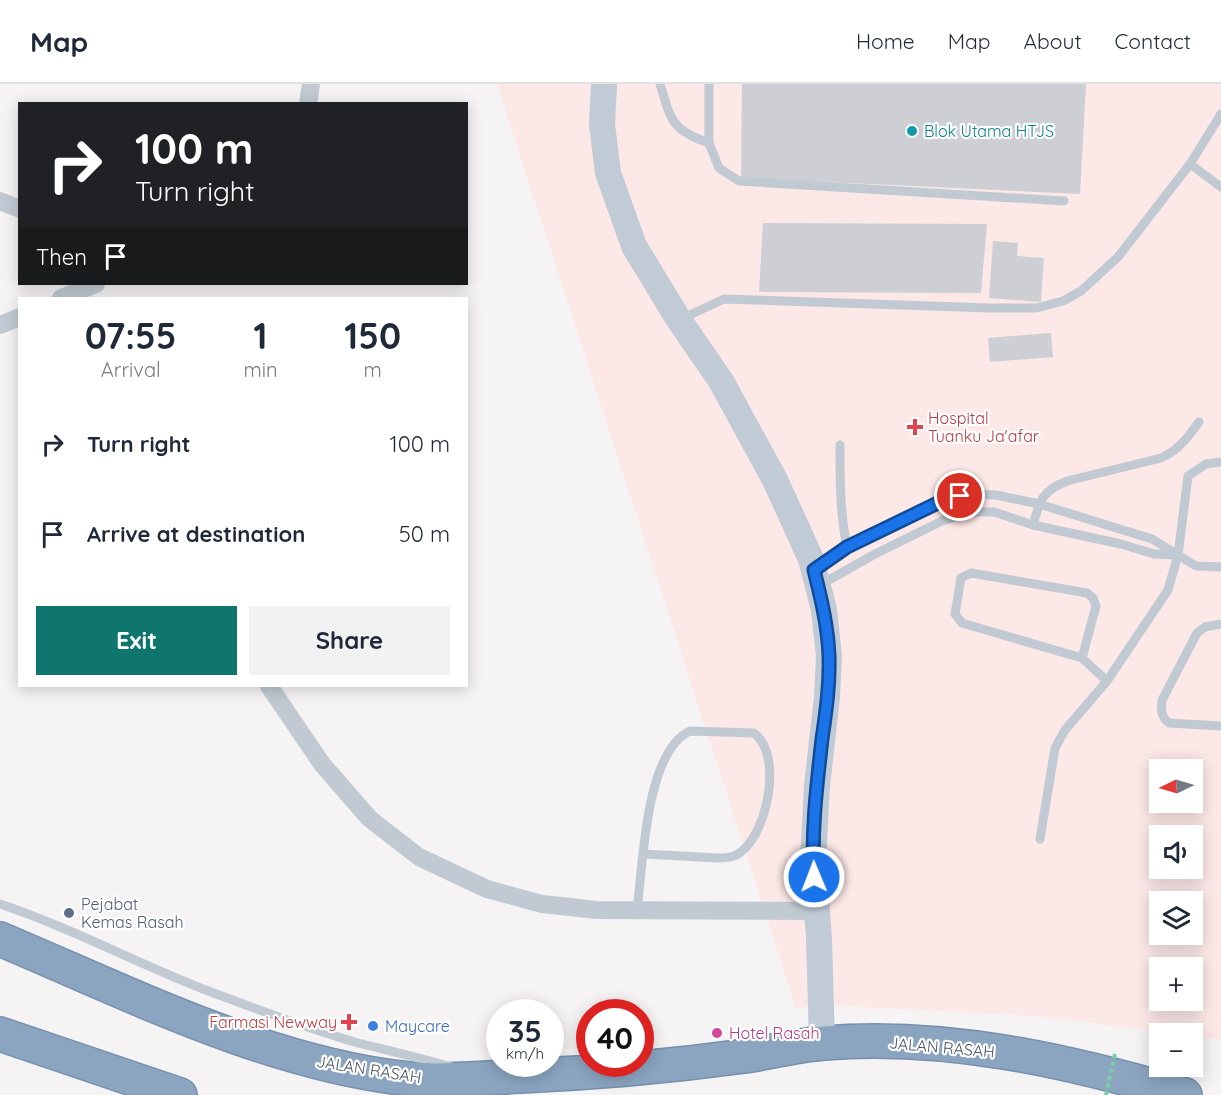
<!DOCTYPE html>
<meta charset="utf-8">
<style>
:root{--surface:#fff;--page:#f2f2f3;--text:#1f2937;--muted:#747a83;--line:#e0e1e3;--accent:#0f766e}
body{margin:0;font-family:Quicksand,sans-serif;background:var(--page);color:var(--text);height:100vh;display:flex;flex-direction:column;font-size:22px;white-space:nowrap}
*{box-sizing:border-box;margin:0}
p{font-size:20px;color:var(--muted)}
.icon{flex:none;width:33px;height:33px;fill:none;stroke:currentColor;stroke-width:2;stroke-linecap:round;stroke-linejoin:round}
.map{position:relative;flex:1;overflow:hidden}
.details{position:absolute;left:18px;top:213px;width:450px;height:390px;display:flex;flex-direction:column;background:var(--surface);border-radius:0px;box-shadow:0 3px 15px #0003}
.details>*{flex:none}
.hud{position:absolute;left:18px;top:18px;width:450px;height:183px;border-radius:0px;box-shadow:0 3px 15px #0003;background:#202124;color:#fff;overflow:hidden}
.needle{width:39px;rotate:265deg}
.fabs{position:absolute;left:1149px;top:675px;display:grid;gap:12px}
.fabs a{display:grid;place-items:center;width:54px;height:54px;border-radius:0px;background:var(--surface);box-shadow:0 3px 15px #0003;font-size:30px}
.speed{position:absolute;left:486px;top:915px;display:flex;gap:12px;font-size:30px;font-weight:700;text-align:center}
.speed>*{display:grid;place-content:center;width:78px;height:78px;border-radius:50%;background:var(--surface);box-shadow:0 3px 15px #0003;line-height:1}
.speed small{font-size:15px;font-weight:400}
.speed .limit{border:9px solid #d22;background:#fff;color:#111}
.pin{position:absolute;display:grid;place-items:center;width:51px;height:51px;color:#fff;margin:-26px;border:3px solid #fff;border-radius:50%;box-shadow:0 2px 6px #0007}
.me{position:absolute;width:66px;margin:-33px;rotate:359deg;stroke-linejoin:round;filter:drop-shadow(0 0 4px #0008)}
.turn{display:flex;align-items:center;gap:21px;height:126px;padding:0 18px;font-size:27px}
.turn .icon{width:78px;height:78px;stroke-width:2.5}
.turn b{display:block;font-size:42px;line-height:51px}
.then{display:flex;align-items:center;height:57px;padding:0 18px;background:#0003;gap:12px;font-size:22px}
.eta{display:flex;justify-content:space-evenly;align-items:center;height:102px;text-align:center}
.eta b{font-size:36px;font-weight:700;line-height:42px}
.cta{display:flex;gap:12px;margin-top:auto;padding:12px 18px}
.cta a{flex:1;height:69px;border-radius:0px;background:var(--accent);color:#fff;font-size:24px;font-weight:700;line-height:69px;text-align:center}
.cta a+a{background:var(--page);color:var(--text)}
ul{padding:0;list-style:none}
li{display:flex;align-items:center;gap:18px;height:90px;padding:0 18px}
li div{flex:1}
li b{display:block;font-size:22px}
li em{font-style:normal}
header{display:flex;align-items:center;gap:36px;box-sizing:border-box;height:84px;padding:0 30px;background:var(--surface);border-bottom:2px solid var(--line)}
header strong{font-size:28px}
nav{display:flex;gap:33px;margin-inline-start:auto;font-size:21px}
.map>svg:first-child{display:block}
</style>
<header>
<strong>Map</strong>
<nav><a>Home</a><a>Map</a><a>About</a><a>Contact</a></nav>
</header>
<div class="map">
<svg width="1221" height="1011" viewBox="0 0 1221 1011">
<rect width="100%" height="100%" fill="#f5f3f3"/>
<path fill="#fce8e6" fill-rule="evenodd" d="M497,0H1221V956L1193,952L1192,950L1170,949L1038,932L822,921L796,924ZM1160,686H1192V718H1160ZM1160,752H1192V784H1160ZM1160,818H1192V850H1160ZM1160,884H1192V916H1160Z"/>
<g fill="#cdcfd5">
<path d="M742,0H1086L1080,110L741,94Z"/>
<path d="M763,139L987,140L981,209L759,208Z"/>
<path d="M993,157L1018,159L1017,172L1044,174L1041,218L989,214Z"/>
<path d="M1051,249L1053,273L990,278L988,254Z"/>
</g>
<g fill="none" stroke-linecap="round" stroke-linejoin="round">
<defs>
<g id="highway">
<path d="M0,855C128,909 271,981 410,995C446,998 484,994 520,992C595,989 671,982 745,972C771,968 797,961 824,959C946,949 1069,977 1185,1011"/>
<path d="M0,950L180,1011"/>
</g>
</defs>
<use href="#highway" stroke="#7690ad" stroke-width="36"/>
<g stroke="#c1cad2" stroke-width="9">
<path d="M660,0C671,36 671,46 709,59"/>
<path d="M709,0V59L719,84L739,97L1064,117"/>
<path d="M1190,80L1221,103"/>
<path d="M681,235L724,215L989,224H1036L1063,217L1081,207L1118,173L1190,80L1221,30"/>
<path d="M840,361C840,396 840,429 847,463"/>
<path d="M1033,441C1040,416 1042,407 1067,397L1161,374C1179,366 1188,353 1199,338"/>
<path d="M815,485L847,463L879,447L948,414L972,410L996,411L1039,420L1152,455L1196,482L1221,483"/>
<path d="M820,501L875,470L942,437L969,428H994L1033,441L1121,460L1154,470L1176,471"/>
<path d="M1221,540L1205,543L1197,549L1162,616C1161,626 1161,633 1169,639L1221,642"/>
<path d="M1082,574L1096,522L1093,514L1087,509L971,489L961,494L955,530L962,539L1082,574L1107,597"/>
<path d="M1040,755L1055,664L1065,646L1107,597L1168,506L1178,471L1188,392L1206,380L1221,378"/>
<path d="M0,820C72,844 140,881 211,908C259,926 309,945 358,959C390,967 421,974 451,983"/>
<path d="M637,826C643,781 645,668 690,647L754,649C783,671 768,747 741,768C735,773 726,774 719,774L644,770"/>
</g>
<g stroke="#c1cad2" stroke-width="18">
<path d="M308,20L311,0"/>
<path d="M0,117L20,125"/>
<path d="M61,214L96,200"/>
<path d="M0,241L20,233"/>
<path d="M269,602L322,680L370,735L419,773L487,805L542,820L597,826L816,827"/>
</g>
<path stroke="#c1cbd6" stroke-width="26" d="M604,0L602,40L608,89L634,162L679,236L721,297L775,396L811,475L824,526L829,572L827,613L817,702L813,776L819,854L822,959"/>
<use href="#highway" stroke="#8ba5c1" stroke-width="33"/>
<path stroke="#7ad0a6" stroke-width="4" stroke-dasharray="4.5 3" stroke-linecap="butt" d="M1106,1011L1115,970"/>
</g>
<g fill="none" stroke-linecap="round" stroke-linejoin="round">
<defs>
<path id="route" d="M814,793C811,747 817,700 822,655C826,628 830,600 829,572C828,543 821,514 814,486L847,463L948,414L960,412"/>
</defs>
<use href="#route" stroke="#114b97" stroke-width="15"/>
<use href="#route" stroke="#1a73e8" stroke-width="10"/>
</g>
<circle fill="#0f9aa8" stroke="#fff" stroke-width="2" cx="912" cy="47" r="6"/>
<g fill="#e0444e" stroke="#fff" stroke-width="2">
<path d="M912 334h6v6h6v6h-6v6h-6v-6h-6v-6h6z"/>
<path d="M346 929h6v6h6v6h-6v6h-6v-6h-6v-6h6z"/>
</g>
<circle fill="#5c6f8a" stroke="#fff" stroke-width="2" cx="69" cy="829" r="6"/>
<circle fill="#3f7fe0" stroke="#fff" stroke-width="2" cx="373" cy="942" r="6"/>
<circle fill="#d1479c" stroke="#fff" stroke-width="2" cx="717" cy="949" r="6"/>
<g text-anchor="middle" stroke-width="4.5" stroke-linejoin="round" paint-order="stroke">
<g font-size="16" fill="#0d838f" stroke="#fff" text-anchor="start">
<text x="924" y="53">Blok Utama HTJS</text>
</g>
<g font-size="16" fill="#be3a42" stroke="#fff" text-anchor="start">
<text x="928" y="340">Hospital<tspan x="928" dy="18">Tuanku Ja'afar</tspan></text>
<text x="337" y="944" text-anchor="end">Farmasi Newway</text>
</g>
<g font-size="16" fill="#4e5e75" stroke="#fff" text-anchor="start">
<text x="81" y="826">Pejabat<tspan x="81" dy="18">Kemas Rasah</tspan></text>
</g>
<g font-size="16" fill="#366cbe" stroke="#fff" text-anchor="start">
<text x="385" y="948">Maycare</text>
</g>
<g font-size="16" fill="#b23c85" stroke="#fff" text-anchor="start">
<text x="729" y="955">Hotel Rasah</text>
</g>
<g font-size="16" fill="#4a5661" stroke="#fff">
<text transform="translate(942 963) rotate(5)" y="6">JALAN RASAH</text>
<text transform="translate(369 985) rotate(9)" y="6">JALAN RASAH</text>
</g>
</g>
</svg>
<div class="fabs">
<a><svg class="needle" viewBox="-14 -14 28 28"><path d="M0-13l5 13h-10z" fill="#e53935"/><path d="M0 13l5-13h-10z" fill="#747a83"/></svg></a>
<a><svg class="icon" aria-label="sound" viewBox="0 0 24 24"><path d="M4 9h4l5-4v14l-5-4H4zM17 9q2 3 0 6"/></svg></a>
<a><svg class="icon" aria-label="layers" viewBox="0 0 24 24"><path d="M12 4l9 5-9 5-9-5zM3 14l9 5 9-5"/></svg></a>
<a>+</a>
<a>−</a>
</div>
<div class="speed"><div>35<small>km/h</small></div><div class="limit">40</div></div>
<div class="pin" style="left:960px;top:412px;background:#d93025"><svg class="icon" aria-label="arrive" viewBox="0 0 24 24"><path d="M6 21V4h12l-3 4 3 4H6"/></svg></div>
<svg class="me" style="left:814px;top:793px" viewBox="-20 -20 40 40"><circle r="17" fill="#1a73e8" stroke="#fff" stroke-width="3"/><path d="M0-11L8 9 0 5-8 9z" fill="#fff"/></svg>
<div class="hud">
<div class="turn"><svg class="icon" aria-label="right" viewBox="0 0 24 24"><path d="M7 20v-9h11M14 6l5 5-5 5"/></svg><div><b>100 m</b>Turn right</div></div>
<div class="then">Then<svg class="icon" aria-label="arrive" viewBox="0 0 24 24"><path d="M6 21V4h12l-3 4 3 4H6"/></svg></div>
</div>
<section class="details">
<div class="eta">
<div><b>07:55</b><p>Arrival</p></div>
<div><b>1</b><p>min</p></div>
<div><b>150</b><p>m</p></div>
</div>
<ul>
<li><svg class="icon" aria-label="right" viewBox="0 0 24 24"><path d="M7 20v-9h11M14 6l5 5-5 5"/></svg><div><b>Turn right</b></div><em>100 m</em></li>
<li><svg class="icon" aria-label="arrive" viewBox="0 0 24 24"><path d="M6 21V4h12l-3 4 3 4H6"/></svg><div><b>Arrive at destination</b></div><em>50 m</em></li>
</ul>
<div class="cta"><a>Exit</a><a>Share</a></div>
</section>
</div>
